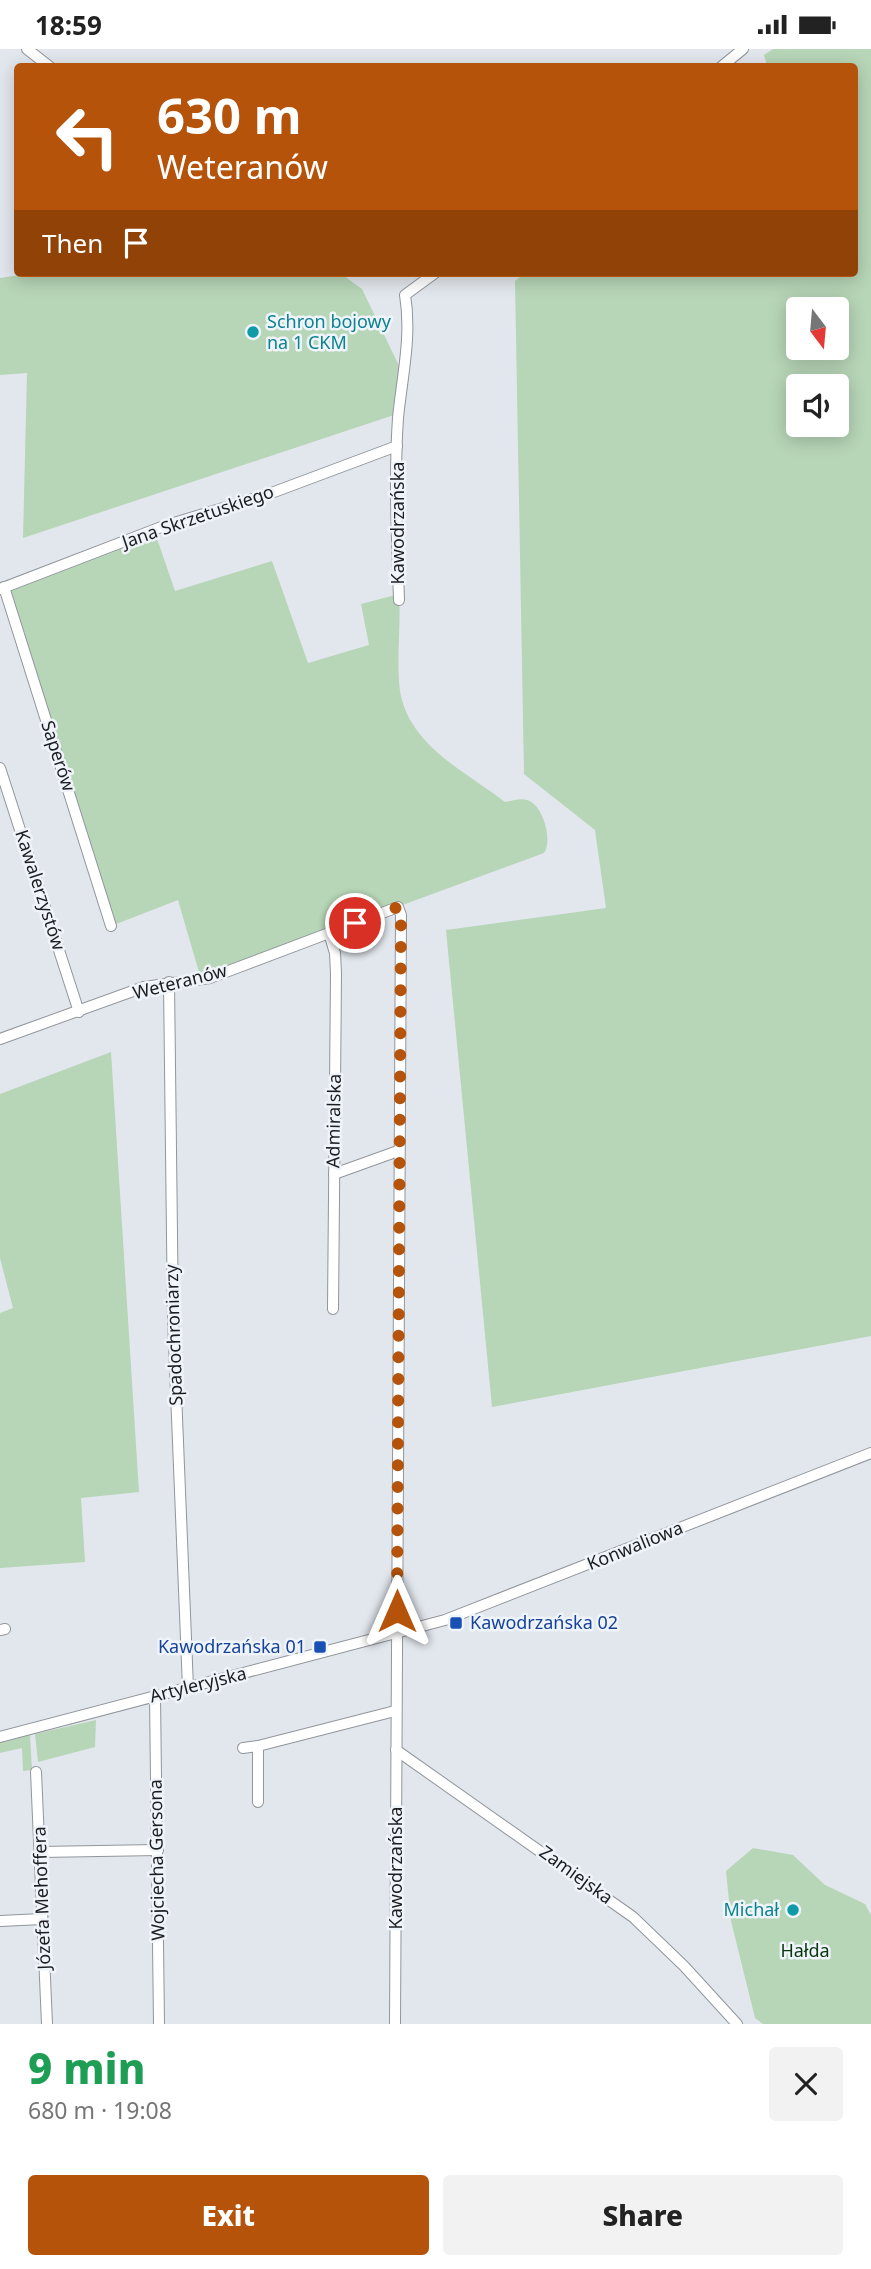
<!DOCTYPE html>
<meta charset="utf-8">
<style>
:root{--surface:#fff;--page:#f2f2f2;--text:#222;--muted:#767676;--accent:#b45309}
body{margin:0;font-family:"Noto Sans",sans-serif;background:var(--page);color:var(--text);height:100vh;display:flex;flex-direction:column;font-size:26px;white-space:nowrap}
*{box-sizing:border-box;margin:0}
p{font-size:23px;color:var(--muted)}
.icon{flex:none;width:38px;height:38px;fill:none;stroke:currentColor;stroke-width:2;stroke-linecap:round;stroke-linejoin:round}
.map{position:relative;height:1975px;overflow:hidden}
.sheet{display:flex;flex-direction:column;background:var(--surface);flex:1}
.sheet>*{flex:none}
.banner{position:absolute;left:14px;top:14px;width:844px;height:214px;border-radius:7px;box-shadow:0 4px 18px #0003;background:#b45309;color:#fff;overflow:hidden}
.needle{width:46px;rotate:164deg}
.tools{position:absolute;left:786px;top:248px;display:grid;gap:14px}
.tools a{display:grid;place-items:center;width:63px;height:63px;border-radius:7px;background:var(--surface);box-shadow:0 4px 18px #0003;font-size:35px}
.pin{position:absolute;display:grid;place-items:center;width:60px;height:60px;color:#fff;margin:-30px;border:4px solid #fff;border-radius:50%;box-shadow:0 2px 7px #0007}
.me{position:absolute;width:77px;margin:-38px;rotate:0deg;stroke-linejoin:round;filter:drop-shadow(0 0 5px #0008)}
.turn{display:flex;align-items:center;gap:24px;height:147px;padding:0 28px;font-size:32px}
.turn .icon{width:91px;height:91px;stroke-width:2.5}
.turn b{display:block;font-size:49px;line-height:60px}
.then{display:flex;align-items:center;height:66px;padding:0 28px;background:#0003;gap:14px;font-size:26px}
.round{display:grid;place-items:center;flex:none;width:74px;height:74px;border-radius:7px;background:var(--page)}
.headline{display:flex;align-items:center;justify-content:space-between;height:119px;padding:0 28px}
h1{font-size:42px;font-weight:800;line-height:52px;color:#1e9e55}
.primary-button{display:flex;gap:14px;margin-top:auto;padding:14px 28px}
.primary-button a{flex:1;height:80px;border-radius:7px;background:var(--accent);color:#fff;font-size:28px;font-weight:800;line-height:80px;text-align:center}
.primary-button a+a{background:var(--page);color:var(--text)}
.status{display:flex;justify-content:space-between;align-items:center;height:49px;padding:0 35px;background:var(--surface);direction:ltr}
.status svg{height:19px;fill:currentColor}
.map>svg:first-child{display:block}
</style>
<div class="status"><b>18:59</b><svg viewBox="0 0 49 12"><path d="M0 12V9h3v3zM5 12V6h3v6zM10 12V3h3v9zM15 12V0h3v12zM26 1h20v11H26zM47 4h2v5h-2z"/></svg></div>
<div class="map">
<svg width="871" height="1975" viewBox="0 0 871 1975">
<rect width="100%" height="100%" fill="#e2e7ed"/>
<g fill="#b7d5b7" fill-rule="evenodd">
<path d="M773,0H871V1287L492,1358L446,881L606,859L595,781L524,725L515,232L525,224H854V18L767,17L764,6ZM798,261H836V299H798ZM798,338H836V376H798Z"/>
<path d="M33,224H340L362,240L401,321L394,366L23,489L27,324L0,326V229Z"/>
<path d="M154,481L175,542L272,512L308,614L369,596L361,555L399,545C401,574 397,603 399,632C402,693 462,720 505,753C512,752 520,749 527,751C543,755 553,792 544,804L201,930L178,851L111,877L4,538Z"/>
<path d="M111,1003L139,1443L81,1449L85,1513L0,1519V1264L13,1259L0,1209V1045Z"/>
<path d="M96,1671L95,1698L38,1713L35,1685Z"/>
<path d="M30,1686L32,1721L23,1722L22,1699L0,1704V1694Z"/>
<path d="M753,1799L793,1806L825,1836L865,1855L871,1866V1975H763L755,1969L731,1872L726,1822Z"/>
</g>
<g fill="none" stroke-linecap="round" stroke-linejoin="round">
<defs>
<g id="minor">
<path d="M27,0L50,18"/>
<path d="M721,18L743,0"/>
<path d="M4,538L111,877"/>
<path d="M0,540L164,477L266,446L397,397"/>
<path d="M399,551C397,491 394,428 398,369C402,328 412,287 405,246L435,224"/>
<path d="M0,719L79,963"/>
<path d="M329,884L335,904L336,925L333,1260"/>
<path d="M169,933L173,1270L188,1639"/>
<path d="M0,990L144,938L210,929L398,858L401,866L395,1975"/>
<path d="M334,1125L398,1102"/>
<path d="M0,1581L5,1580"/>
<path d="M155,1647L159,1975"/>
<path d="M0,1688L445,1571L871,1404"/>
<path d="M243,1699L258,1697"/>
<path d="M396,1701L633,1868L684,1917L737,1975"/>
<path d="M36,1723L47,1975"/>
<path d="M258,1753V1697L395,1662"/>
<path d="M40,1803L158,1801"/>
<path d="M0,1872L42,1870"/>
</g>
</defs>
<use href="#minor" stroke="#91969c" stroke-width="12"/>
<use href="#minor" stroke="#fff" stroke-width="10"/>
</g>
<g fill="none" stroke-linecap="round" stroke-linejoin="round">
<path stroke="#b45309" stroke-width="12" stroke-dasharray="0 21.6" d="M355,874L398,858L401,866L397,1562"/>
</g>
<g fill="#0f9aa8" stroke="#eff4fb" stroke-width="2.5">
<circle cx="253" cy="283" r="7"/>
<circle cx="793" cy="1861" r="7"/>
</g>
<g fill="#1a4fb4" stroke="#eff4fb" stroke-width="2.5">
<rect x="449" y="1567" width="14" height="14" rx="3.5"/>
<rect x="313" y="1591" width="14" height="14" rx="3.5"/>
</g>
<g text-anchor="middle" stroke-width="5" stroke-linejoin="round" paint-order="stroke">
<g font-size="18" fill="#0d838f" stroke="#eff4fb" text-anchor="start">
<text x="267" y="279">Schron bojowy<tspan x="267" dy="21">na 1 CKM</tspan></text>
<text x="779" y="1867" text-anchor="end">Michał</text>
</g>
<g font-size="18" fill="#1c1e20" stroke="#eff4fb">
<text transform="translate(198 468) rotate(-19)" y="6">Jana Skrzetuskiego</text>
<text transform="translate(398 474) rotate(-90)" y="6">Kawodrzańska</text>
<text transform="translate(58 707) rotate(72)" y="6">Saperów</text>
<text transform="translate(40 841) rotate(72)" y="6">Kawalerzystów</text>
<text transform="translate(180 933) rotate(-14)" y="6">Weteranów</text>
<text transform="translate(334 1072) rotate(-89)" y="6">Admiralska</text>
<text transform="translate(174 1286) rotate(-92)" y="6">Spadochroniarzy</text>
<text transform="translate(635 1497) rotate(-22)" y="6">Konwaliowa</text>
<text transform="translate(198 1636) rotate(-14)" y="6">Artyleryjska</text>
<text transform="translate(157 1811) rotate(-91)" y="6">Wojciecha Gersona</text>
<text transform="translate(396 1819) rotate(-90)" y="6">Kawodrzańska</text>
<text transform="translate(576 1826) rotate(36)" y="6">Zamiejska</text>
<text transform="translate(42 1849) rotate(-92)" y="6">Józefa Mehoffera</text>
</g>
<g font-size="18" fill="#164399" stroke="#eff4fb" text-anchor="start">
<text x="470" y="1580">Kawodrzańska 02</text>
<text x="306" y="1604" text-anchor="end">Kawodrzańska 01</text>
</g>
<g font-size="18" fill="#08370e" stroke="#eff4fb">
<text x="805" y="1908">Hałda</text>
</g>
</g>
</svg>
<div class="tools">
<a><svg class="needle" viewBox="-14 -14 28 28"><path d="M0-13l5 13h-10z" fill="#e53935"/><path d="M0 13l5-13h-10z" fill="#767676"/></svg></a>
<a><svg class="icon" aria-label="sound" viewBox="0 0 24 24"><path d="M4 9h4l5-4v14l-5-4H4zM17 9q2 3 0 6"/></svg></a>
</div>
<div class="pin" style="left:355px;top:874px;background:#d93025"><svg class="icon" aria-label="arrive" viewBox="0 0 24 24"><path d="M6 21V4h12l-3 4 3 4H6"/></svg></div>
<svg class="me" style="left:397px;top:1562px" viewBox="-20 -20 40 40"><path d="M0-17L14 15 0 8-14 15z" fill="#b45309" stroke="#fff" stroke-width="4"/></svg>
<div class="banner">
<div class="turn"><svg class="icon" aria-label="left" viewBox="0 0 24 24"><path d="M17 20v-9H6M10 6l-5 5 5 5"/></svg><div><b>630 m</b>Weteranów</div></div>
<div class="then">Then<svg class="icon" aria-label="arrive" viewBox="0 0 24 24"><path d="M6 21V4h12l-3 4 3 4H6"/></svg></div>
</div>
</div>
<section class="sheet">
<div class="headline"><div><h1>9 min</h1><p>680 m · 19:08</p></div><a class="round"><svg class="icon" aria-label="close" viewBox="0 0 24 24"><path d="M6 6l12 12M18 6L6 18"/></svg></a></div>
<div class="primary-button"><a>Exit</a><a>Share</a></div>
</section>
